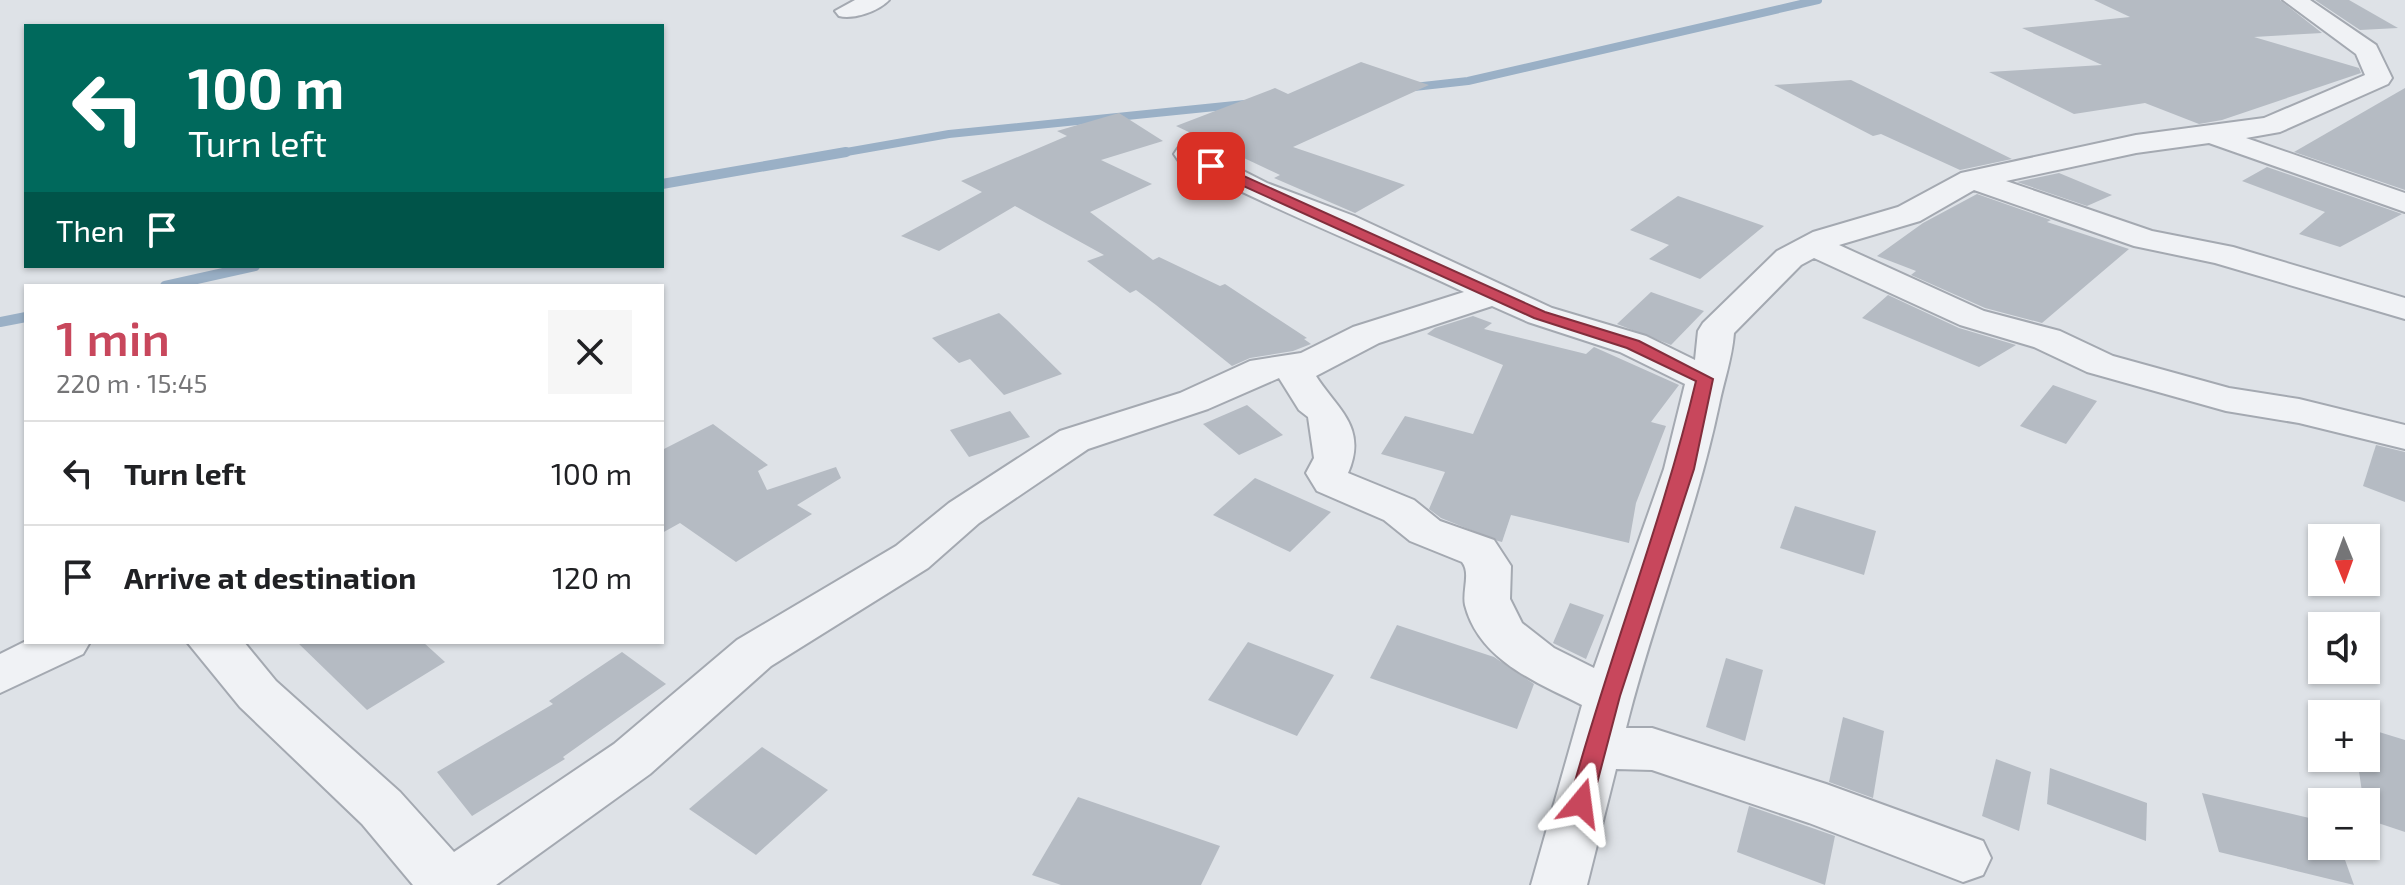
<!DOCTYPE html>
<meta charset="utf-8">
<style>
:root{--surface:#fff;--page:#f6f6f6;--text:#202124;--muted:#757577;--line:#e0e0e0;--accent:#c8475c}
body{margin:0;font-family:"Exo 2",sans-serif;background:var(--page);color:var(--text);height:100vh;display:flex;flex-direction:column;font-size:30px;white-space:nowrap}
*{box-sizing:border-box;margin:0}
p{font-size:26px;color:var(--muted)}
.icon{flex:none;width:44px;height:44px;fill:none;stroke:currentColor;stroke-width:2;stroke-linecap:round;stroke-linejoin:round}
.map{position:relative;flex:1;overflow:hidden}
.drawer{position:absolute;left:24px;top:284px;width:640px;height:360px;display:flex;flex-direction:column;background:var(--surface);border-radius:0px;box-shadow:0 2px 6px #0004}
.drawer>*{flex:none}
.hud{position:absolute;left:24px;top:24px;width:640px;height:244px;border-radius:0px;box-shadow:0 2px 6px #0004;background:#00695c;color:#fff;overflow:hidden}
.needle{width:52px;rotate:179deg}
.controls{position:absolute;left:2308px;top:524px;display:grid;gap:16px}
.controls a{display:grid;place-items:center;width:72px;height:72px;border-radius:0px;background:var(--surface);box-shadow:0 2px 6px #0004;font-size:40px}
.pin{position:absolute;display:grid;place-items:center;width:68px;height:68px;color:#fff;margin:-34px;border-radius:16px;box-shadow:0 4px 12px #0006}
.me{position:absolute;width:88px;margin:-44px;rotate:16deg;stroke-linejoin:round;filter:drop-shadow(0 0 6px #0008)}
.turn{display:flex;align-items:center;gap:28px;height:168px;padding:0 32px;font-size:36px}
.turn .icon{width:104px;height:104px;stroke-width:2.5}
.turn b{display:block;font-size:56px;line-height:68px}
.then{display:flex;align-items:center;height:76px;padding:0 32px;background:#0003;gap:16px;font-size:30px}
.round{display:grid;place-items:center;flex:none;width:84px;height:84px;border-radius:0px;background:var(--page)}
.summary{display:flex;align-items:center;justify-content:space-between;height:136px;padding:0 32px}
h1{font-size:48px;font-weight:600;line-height:60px;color:var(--accent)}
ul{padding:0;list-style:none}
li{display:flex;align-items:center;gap:24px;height:104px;padding:0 32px;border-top:2px solid var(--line)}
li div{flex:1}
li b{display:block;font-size:30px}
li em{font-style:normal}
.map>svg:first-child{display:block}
</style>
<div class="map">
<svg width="2405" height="885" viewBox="0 0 2405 885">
<rect width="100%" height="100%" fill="#dee2e7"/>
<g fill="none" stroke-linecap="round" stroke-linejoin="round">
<g stroke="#9ab0c6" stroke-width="8">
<path d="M1414,87L1468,81L1818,0"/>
<path d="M835,154L949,134L1245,104"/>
</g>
<g stroke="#9ab0c6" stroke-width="10">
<path d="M662,184L846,152"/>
<path d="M165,286L255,266"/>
<path d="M0,322L26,317"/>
</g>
</g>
<g fill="#b5bbc3">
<path d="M2094,0H2280L2322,33L2254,37L2359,68L2361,73L2222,120L2199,124L2145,103L2074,114L1989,72L2102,65L2022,28L2130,17Z"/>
<path d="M2315,0H2349L2398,28L2360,30Z"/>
<path d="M1361,62L1429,85L1293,147L1405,185L1355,213L1274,178L1280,175L1176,126L1275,88L1288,94Z"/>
<path d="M1851,80L2012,159L1960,170L1881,134L1873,136L1774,85Z"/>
<path d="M2405,88V190L2294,152Z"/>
<path d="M1119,113L1163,141L1101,160L1152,184L1090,212L1153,260L1159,257L1220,286L1225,284L1307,338L1304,339L1311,344L1293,351L1250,358L1232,366L1156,305L1136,290L1130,293L1087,261L1104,255L1015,206L939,251L901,236L982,192L961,181L1067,136L1057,131Z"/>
<path d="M2267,167L2402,214L2340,247L2299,234L2325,212L2242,181Z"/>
<path d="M2059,173L2112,195L2087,206L2017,182Z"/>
<path d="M1977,194L2051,220L2047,222L2129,249L2042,323L1985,308L1911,275L1916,271L1877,256L1923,223Z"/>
<path d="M1678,196L1764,226L1700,279L1649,259L1669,245L1630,230Z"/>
<path d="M1651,292L1704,311L1671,345L1617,324Z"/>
<path d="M1888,295L1959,328L2016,345L1979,367L1862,318Z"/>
<path d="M999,313L1008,321L1062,374L1004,395L970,359L959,363L932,338Z"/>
<path d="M1473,316L1492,323L1484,329L1586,354L1594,347L1679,385L1651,422L1666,426L1636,503L1629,543L1511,515L1502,542L1498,541L1441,518L1429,509L1445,472L1381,454L1405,416L1473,434L1503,365L1427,334L1435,328Z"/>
<path d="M2053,385L2097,401L2066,444L2020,426Z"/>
<path d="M1247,405L1283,435L1239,455L1203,424Z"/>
<path d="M1010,411L1030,437L969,457L950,430Z"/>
<path d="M713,424L768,465L758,471L767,490L836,467L841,478L797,505L812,514L736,562L680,523L662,533V450Z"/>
<path d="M2376,445L2405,452V502L2363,486Z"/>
<path d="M1255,478L1331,512L1290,552L1213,515Z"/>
<path d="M1795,506L1876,531L1864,575L1780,548Z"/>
<path d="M1570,603L1604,615L1586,659L1553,643Z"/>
<path d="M1397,625L1494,657L1534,684L1517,729L1370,678Z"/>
<path d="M297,642H423L445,662L367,710Z"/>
<path d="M1248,642L1334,675L1297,736L1208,700Z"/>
<path d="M622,652L666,684L563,757L565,759L472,816L437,772L553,704L549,701Z"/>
<path d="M1726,658L1763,670L1745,741L1706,727Z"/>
<path d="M1843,717L1884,731L1873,798L1829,782Z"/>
<path d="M2366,728L2405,740V832L2366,819L2357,758H2366Z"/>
<path d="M762,747L828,790L756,855L689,809Z"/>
<path d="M1996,759L2031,772L2019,831L1982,816Z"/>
<path d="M2050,768L2147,803L2146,841L2047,804Z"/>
<path d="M2202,793L2322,821V846H2340L2354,885L2219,852Z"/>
<path d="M1078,797L1220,846L1201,885H1061L1032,875Z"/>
<path d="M1749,806L1835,836L1825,885L1737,852Z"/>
</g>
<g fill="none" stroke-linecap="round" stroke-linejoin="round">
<defs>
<g id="minor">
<path d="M855,0H889C879,11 853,20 839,16L835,11Z"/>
<path d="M2283,0H2310L2376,45L2392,78L2388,84L2280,132L2246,138L2405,193V212L2209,143L2136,153L2006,181L2152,231L2233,247L2405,298V319L2215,263L2134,246L1974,190L1920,221L1839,245L1984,311L2060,331L2113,356L2229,388L2299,399L2405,425V449L2299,423L2226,411L2087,372L2034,347L1960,325L1814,258L1801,265L1734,333C1732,359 1724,380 1719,405C1696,515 1653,619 1626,728H1652L1826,784L1983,841L1991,858L1983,875L1963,882L1809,823L1652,770L1616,769L1587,885H1531L1582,705C1536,682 1479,660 1465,605C1462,591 1471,573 1462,562L1410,541L1384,520L1317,491L1306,473L1314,458L1308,417L1299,410L1279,378L1208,409L1088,449L979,523L928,568L771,666L650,774L496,885H413L362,824L240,707L187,642H244L276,681L400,792L454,852L614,744L737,640L896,546L949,503L1060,431L1180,393L1250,361L1301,353L1353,327L1464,292C1369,247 1271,209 1178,160L1174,154L1178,148H1198L1267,183L1354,216L1552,308L1646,336L1695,360L1698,331L1703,323L1777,251L1813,232L1898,207L1961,173L2136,135L2264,118L2365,75L2356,54ZM1492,306L1528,322L1620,352L1685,384L1664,469L1594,668L1554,648L1522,623L1510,599L1511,566L1494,540L1440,521L1414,500L1348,473C1368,427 1337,409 1316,376L1379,343Z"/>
<path d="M26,641V642H90L83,654L0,693V654Z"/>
</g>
</defs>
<use href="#minor" stroke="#a4a9b1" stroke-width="4"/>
<use href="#minor" fill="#f0f2f5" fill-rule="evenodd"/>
</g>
<path fill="#c8475c" stroke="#822e3c" stroke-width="2" d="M1206,163H1215L1545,312L1639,341L1713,379L1694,469L1620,696L1590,810L1581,813L1573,810L1569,803C1607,661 1662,524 1696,381L1627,348L1534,318L1206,169Z"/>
</svg>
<div class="controls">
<a><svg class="needle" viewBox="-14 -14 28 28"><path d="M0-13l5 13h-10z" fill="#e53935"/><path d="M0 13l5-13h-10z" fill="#757577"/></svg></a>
<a><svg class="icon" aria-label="sound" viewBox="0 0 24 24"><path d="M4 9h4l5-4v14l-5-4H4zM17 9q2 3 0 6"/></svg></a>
<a>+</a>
<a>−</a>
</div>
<div class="pin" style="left:1211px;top:166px;background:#d93025"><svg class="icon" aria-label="arrive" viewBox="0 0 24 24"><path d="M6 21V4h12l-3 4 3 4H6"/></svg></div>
<svg class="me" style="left:1581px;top:803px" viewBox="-20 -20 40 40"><path d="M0-17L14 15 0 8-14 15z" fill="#c8475c" stroke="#fff" stroke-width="4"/></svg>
<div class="hud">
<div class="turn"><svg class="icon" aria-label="left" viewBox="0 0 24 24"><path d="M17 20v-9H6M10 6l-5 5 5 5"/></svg><div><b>100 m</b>Turn left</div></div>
<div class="then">Then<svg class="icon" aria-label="arrive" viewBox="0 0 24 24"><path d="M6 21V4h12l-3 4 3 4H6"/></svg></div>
</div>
<section class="drawer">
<div class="summary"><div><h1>1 min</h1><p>220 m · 15:45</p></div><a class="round"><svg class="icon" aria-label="close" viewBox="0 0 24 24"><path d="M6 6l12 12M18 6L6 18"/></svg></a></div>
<ul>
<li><svg class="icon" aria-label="left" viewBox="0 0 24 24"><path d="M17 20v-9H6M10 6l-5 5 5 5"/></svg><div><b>Turn left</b></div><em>100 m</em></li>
<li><svg class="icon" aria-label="arrive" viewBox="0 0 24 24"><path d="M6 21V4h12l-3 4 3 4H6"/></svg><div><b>Arrive at destination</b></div><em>120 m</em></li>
</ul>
</section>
</div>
